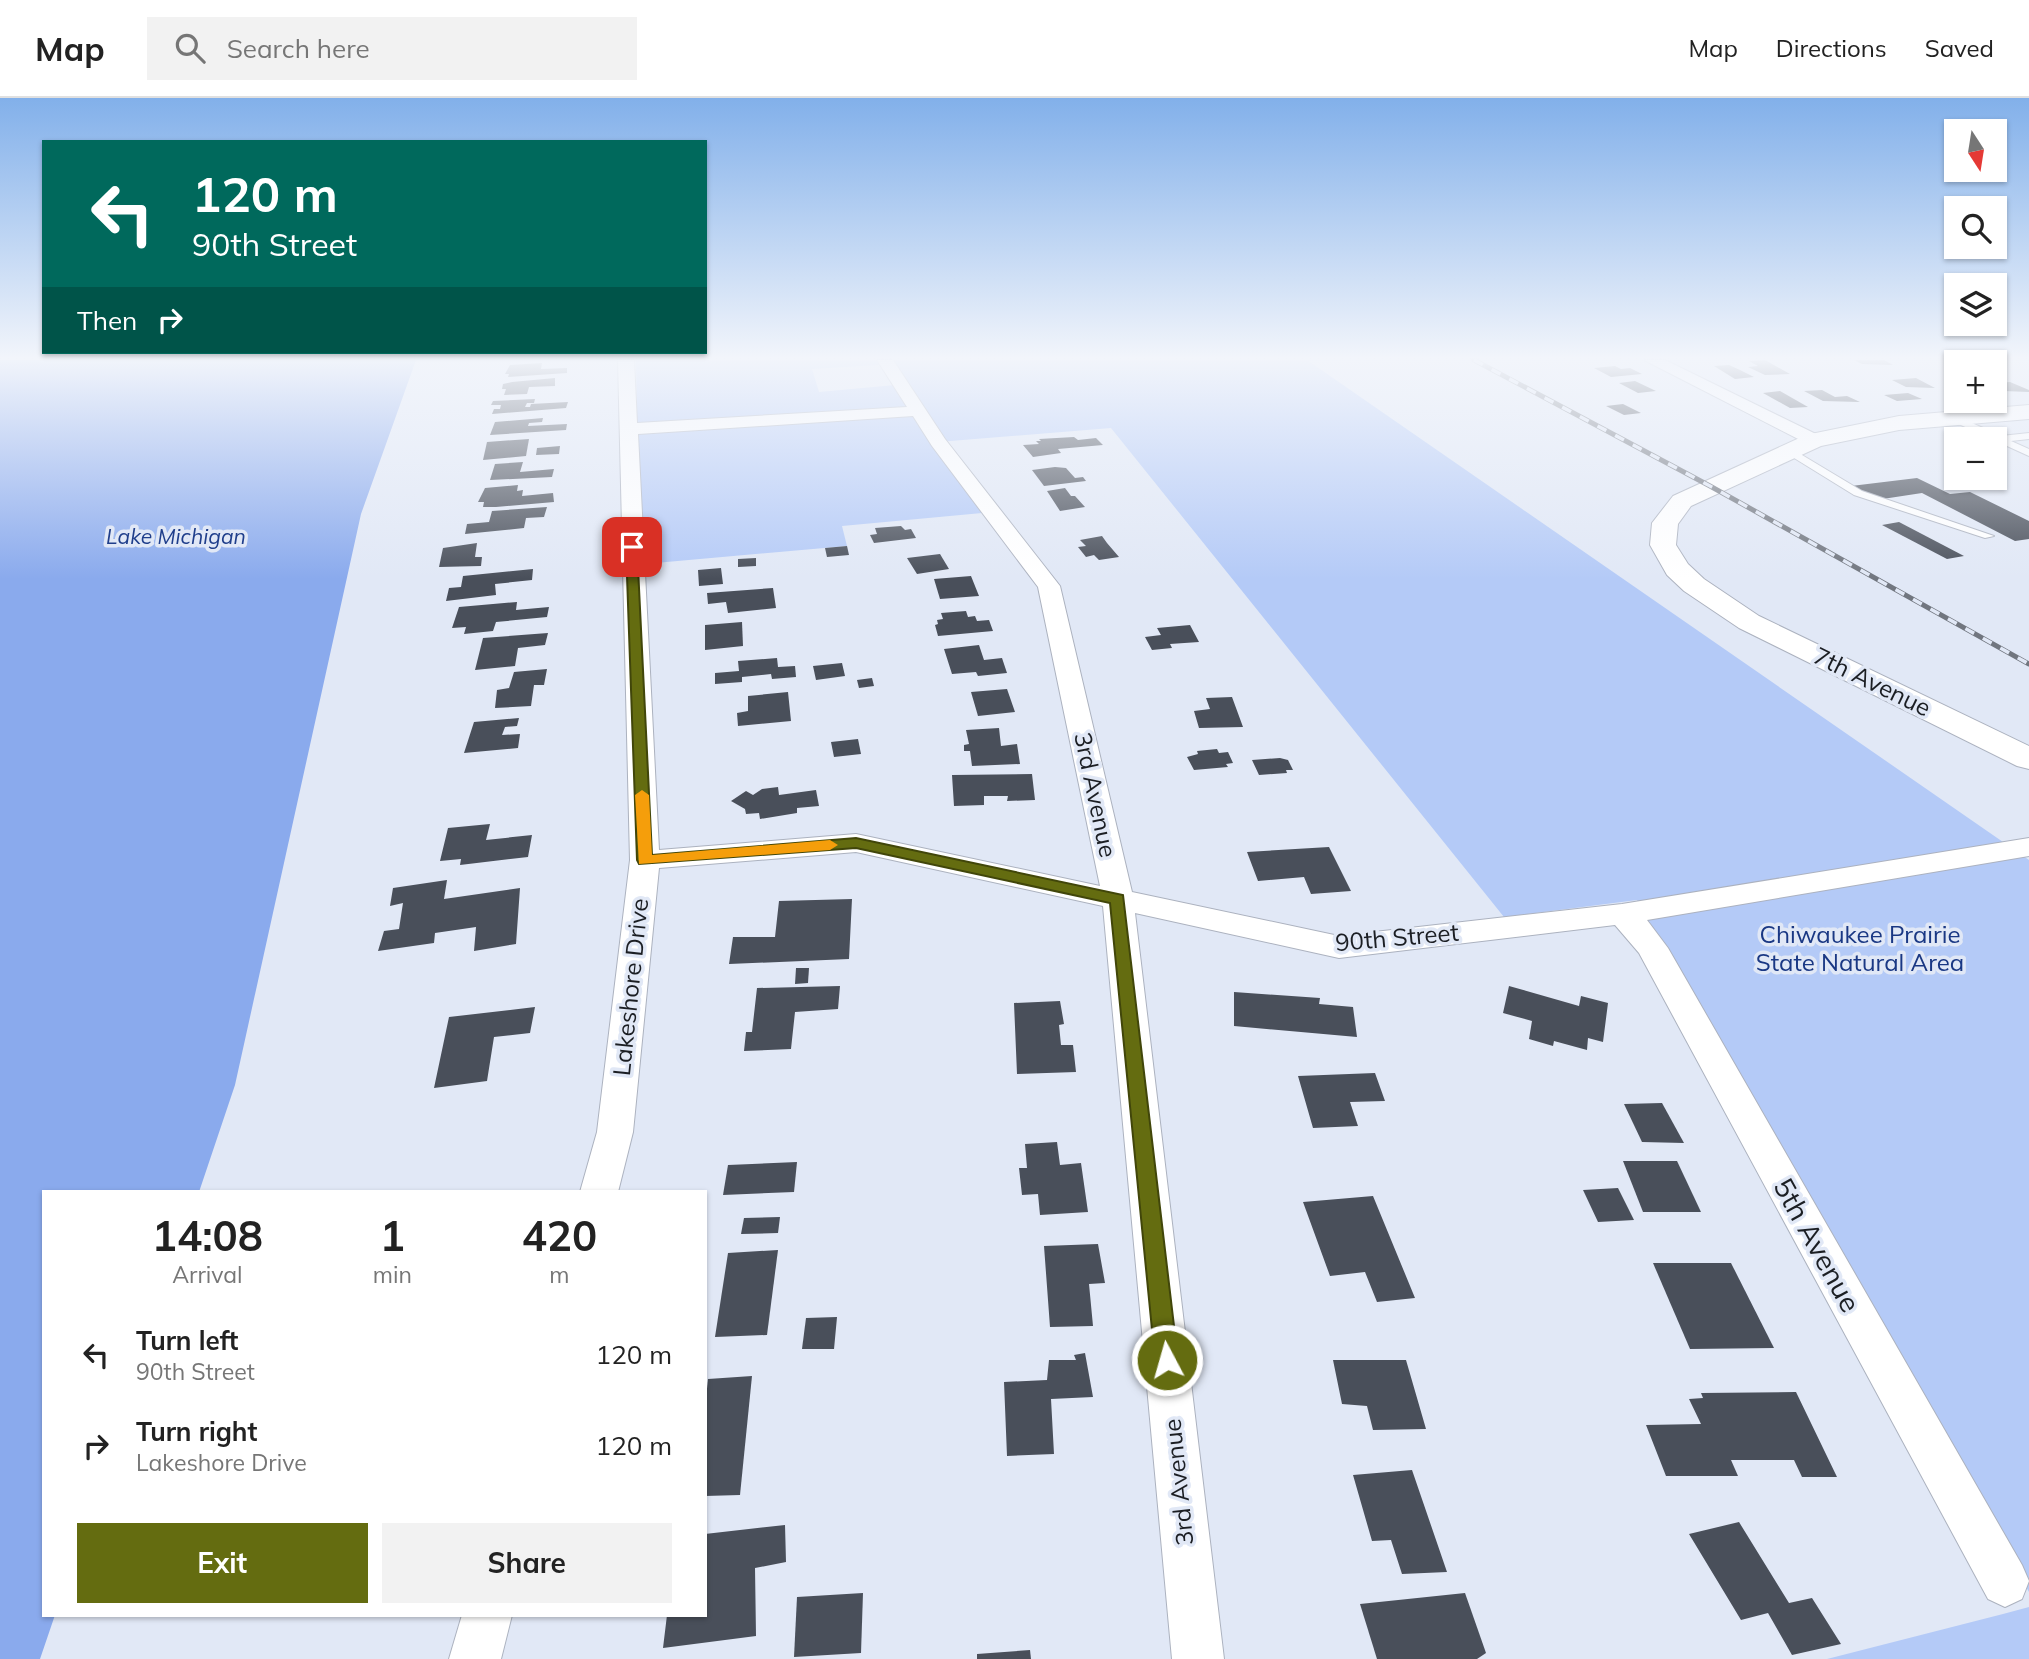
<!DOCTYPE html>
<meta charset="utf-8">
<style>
:root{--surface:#fff;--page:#f2f2f2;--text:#222;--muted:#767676;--line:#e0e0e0;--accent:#646c10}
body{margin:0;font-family:Mulish,sans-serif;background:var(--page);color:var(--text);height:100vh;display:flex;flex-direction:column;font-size:26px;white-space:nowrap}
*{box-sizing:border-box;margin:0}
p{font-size:23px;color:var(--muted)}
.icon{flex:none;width:38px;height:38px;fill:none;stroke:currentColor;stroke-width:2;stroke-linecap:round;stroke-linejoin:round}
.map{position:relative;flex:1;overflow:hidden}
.drawer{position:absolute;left:42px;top:1092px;width:665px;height:427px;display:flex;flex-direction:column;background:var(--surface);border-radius:0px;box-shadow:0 2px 5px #0004}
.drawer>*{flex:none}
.guide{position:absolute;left:42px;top:42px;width:665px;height:214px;border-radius:0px;box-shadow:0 2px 5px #0004;background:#00695c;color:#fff;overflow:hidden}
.needle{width:46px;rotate:168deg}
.fabs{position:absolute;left:1944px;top:21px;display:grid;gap:14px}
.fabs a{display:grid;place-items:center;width:63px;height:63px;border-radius:0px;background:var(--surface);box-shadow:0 2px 5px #0004;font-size:35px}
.pin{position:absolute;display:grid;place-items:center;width:60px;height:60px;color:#fff;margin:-30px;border-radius:14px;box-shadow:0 4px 10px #0006}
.me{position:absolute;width:77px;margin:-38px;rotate:354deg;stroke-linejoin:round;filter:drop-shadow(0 0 5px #0008)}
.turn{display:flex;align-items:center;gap:24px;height:147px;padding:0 35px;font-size:32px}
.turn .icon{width:91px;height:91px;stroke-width:2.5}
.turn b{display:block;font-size:49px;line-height:60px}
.then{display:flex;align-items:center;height:66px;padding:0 35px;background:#0003;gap:14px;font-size:26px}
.eta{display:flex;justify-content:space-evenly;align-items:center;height:119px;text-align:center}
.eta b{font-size:42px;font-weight:700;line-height:49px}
.button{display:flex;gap:14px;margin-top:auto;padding:14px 35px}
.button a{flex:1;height:80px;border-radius:0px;background:var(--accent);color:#fff;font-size:28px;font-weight:700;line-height:80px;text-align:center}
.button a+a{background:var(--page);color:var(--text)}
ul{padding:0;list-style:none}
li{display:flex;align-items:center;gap:21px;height:91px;padding:0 35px}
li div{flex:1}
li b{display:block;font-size:26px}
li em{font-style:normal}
header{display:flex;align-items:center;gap:42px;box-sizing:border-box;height:98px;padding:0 35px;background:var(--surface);border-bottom:2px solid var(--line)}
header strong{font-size:33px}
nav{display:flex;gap:38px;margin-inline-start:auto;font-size:24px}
.search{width:490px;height:63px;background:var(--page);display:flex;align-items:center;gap:18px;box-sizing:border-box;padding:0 24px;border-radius:0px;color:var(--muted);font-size:26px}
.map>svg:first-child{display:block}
</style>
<header>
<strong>Map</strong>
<div class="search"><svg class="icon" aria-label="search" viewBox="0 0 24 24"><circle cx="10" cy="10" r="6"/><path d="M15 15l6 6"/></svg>Search here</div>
<nav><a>Map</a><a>Directions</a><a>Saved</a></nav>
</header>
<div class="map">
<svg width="2029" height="1561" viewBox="0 0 2029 1561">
<rect width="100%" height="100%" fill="#e1e8f6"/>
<g fill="#b4caf7" fill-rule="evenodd">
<path d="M636,262H1307L2029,762V1494L1637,802L1504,819L1111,330L938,344L993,414L842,428L847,448L633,467L637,315ZM894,266L906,286L819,294L812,271Z"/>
<path d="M2029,1509V1561H1827L2003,1516Z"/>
</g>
<path fill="#8aaaed" d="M0,262H416L361,416L235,987L199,1094H44V1517H55L40,1561H0Z"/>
<g fill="#494f5a">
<path d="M1765,262L1790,276L1765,277L1748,269L1758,268L1749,263Z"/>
<path d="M1854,262H1884L1893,267L1862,266Z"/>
<path d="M542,265L541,271L567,270V275L508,279L509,276H505L510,267Z"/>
<path d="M1729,267L1740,272L1754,279L1735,281L1714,268Z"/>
<path d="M1615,268L1621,271L1630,270L1642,276L1611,279L1594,270Z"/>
<path d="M555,280V288L529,289L527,296L504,297L506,291H502L503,286L512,284Z"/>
<path d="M1916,280L1935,290L1906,289L1892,282Z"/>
<path d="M1635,283L1656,293L1638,295L1619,285Z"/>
<path d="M2010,284L2029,292V294L2004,293L1995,289V285Z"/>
<path d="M1822,292L1835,299L1847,298L1860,304L1823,303L1804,293Z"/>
<path d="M1780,293L1808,309L1790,310L1763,295Z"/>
<path d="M1908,295L1922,301L1897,303L1884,297Z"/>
<path d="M535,301L534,305H527L525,309H530L531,306L568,304L566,310L492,316L494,311H500L501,307H491L493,303Z"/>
<path d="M1623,306L1641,315L1624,317L1606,308Z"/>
<path d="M543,320L542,324L529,325L528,328L567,326L566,332L490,337L495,324Z"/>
<path d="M1074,339L1078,342L1096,340L1103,347L1058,351L1061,355L1033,359L1023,347L1039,346L1036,343H1041L1039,341Z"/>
<path d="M529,341L526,358L483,362L487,344Z"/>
<path d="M560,348L559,356L536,357L537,350Z"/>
<path d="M523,364L520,374L554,371L552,379L490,382L495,366Z"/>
<path d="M1055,369L1066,370L1075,380L1083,379L1086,383L1044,388L1032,372Z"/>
<path d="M1917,380L1950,396L1970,394L2029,423V441L2015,443L1922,395L1876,402L1851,388Z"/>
<path d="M518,387L517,393L523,392L522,398L553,395L554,404L496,409H483L484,404H478L485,390Z"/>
<path d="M1065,390L1071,398H1075L1085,409L1060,413L1047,393Z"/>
<path d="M547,409L544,419L526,420L524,430L465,436L467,426L489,424L492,413Z"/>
<path d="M1899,424L1964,458L1947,461L1882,427Z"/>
<path d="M901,428L905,432L911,431L916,440L874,445L870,437L877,436L875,430Z"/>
<path d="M1102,438L1107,445L1119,459L1099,462L1094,457L1086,459L1078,449L1086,448L1080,442Z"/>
<path d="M477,445L475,459H482L481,468L439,469L443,450Z"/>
<path d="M847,448L849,457L827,459L825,450Z"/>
<path d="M940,456L949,471L917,476L907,460Z"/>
<path d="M756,460V468L738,469V461Z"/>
<path d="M721,470L723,486L699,488L698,472Z"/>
<path d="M533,471L532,482L495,486L496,497L446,503L449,490L461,489L463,478Z"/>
<path d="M971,478L979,498L940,501L934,481Z"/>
<path d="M773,490L776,510L728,515L726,504L708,506L707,495Z"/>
<path d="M517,504L516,512L549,509L547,519L496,524L493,533L464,536L466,529L452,530L459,509Z"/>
<path d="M966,513L968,519L975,518L977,523L989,522L993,533L938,538L935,527L938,526L937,522L943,521L941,515Z"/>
<path d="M742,524L743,548L705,552V527Z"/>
<path d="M1190,527L1199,544L1170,546L1172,550L1152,552L1145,539L1161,537L1157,530Z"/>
<path d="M548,535L545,547L518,550L515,568L475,572L483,540Z"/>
<path d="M979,547L984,562L1002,560L1007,575L978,578L976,574L952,576L944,551Z"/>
<path d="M777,560L778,569L795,568L796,579L772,581L771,576L742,579V584L715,586V575L739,573L738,563Z"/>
<path d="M842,565L845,578L816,582L813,568Z"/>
<path d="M547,571L544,587H534L531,608L495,610L497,592L509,590L514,574Z"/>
<path d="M872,580L874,588L859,590L857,582Z"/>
<path d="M1007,591L1015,614L978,618L971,594Z"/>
<path d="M788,594L791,623L738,628L737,615L748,613V598Z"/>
<path d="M1232,599L1243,629L1199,630L1194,613L1210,611L1206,600Z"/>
<path d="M519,620L517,628L505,629L502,637L520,636L518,650L464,655L474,624Z"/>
<path d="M999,630L1001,648L1017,646L1020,666L972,668L970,653H964V647L969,646L966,632Z"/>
<path d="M858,641L861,656L834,659L831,644Z"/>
<path d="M1217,651L1219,655L1228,654L1233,665L1226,666L1228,669L1194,672L1187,659L1198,656L1197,653Z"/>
<path d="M1280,660L1288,662L1293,672H1286L1287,675L1259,677L1252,662Z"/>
<path d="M1032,676L1035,702L1007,703L1008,698H984V707L954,708L952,677Z"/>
<path d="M778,689L779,697L816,692L819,708L797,710V715L760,721L759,715L746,716L745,711L731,703L746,693L753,697L762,691Z"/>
<path d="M490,726L486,742L532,737L528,759L460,767L461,761L440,763L448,730Z"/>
<path d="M1329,749L1351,793L1311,796L1304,779L1258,783L1247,754Z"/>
<path d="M447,782L444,801L520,790L516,846L474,853L476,829L435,835L434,845L378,853L384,833L399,831L403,805L390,808L393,790Z"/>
<path d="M852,801L849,861L729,866L733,839H775L779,803Z"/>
<path d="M796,870H809L808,885L795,886Z"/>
<path d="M840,888L838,911L795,914L791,951L744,953L746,934H752L757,890Z"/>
<path d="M1509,888L1579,908L1581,898L1608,905L1603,944L1588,940L1587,952L1554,943L1553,948L1529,941L1532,923L1503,915Z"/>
<path d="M1234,894L1320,900L1319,906L1353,909L1357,939L1234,928Z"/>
<path d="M1060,903L1064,926L1059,927L1061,947H1073L1076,974L1017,976L1014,905Z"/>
<path d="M535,909L530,935L494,939L487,983L434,990L449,919Z"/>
<path d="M1375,975L1385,1003L1350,1004L1358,1028L1313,1030L1298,978Z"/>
<path d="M1662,1005L1684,1045L1642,1044L1624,1006Z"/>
<path d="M1057,1044L1060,1067L1081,1065L1088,1114L1040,1117L1038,1096L1022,1097L1019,1070H1027L1025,1046Z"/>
<path d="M1623,1063H1677L1701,1114H1643Z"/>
<path d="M797,1064L794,1094L723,1097L728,1067Z"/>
<path d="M1618,1090L1634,1122L1598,1124L1583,1092Z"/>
<path d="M1373,1098L1415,1200L1377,1204L1365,1174L1330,1178L1303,1104Z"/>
<path d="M780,1119L778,1135L741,1136L744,1120Z"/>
<path d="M1098,1146L1105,1185L1089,1186L1093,1228L1050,1229L1044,1148Z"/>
<path d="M778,1152L767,1237L715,1239L728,1155Z"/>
<path d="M1653,1165H1731L1774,1250L1690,1251Z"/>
<path d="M837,1219L834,1251H802L806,1220Z"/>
<path d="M1085,1255L1093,1299L1051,1301L1054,1356L1007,1358L1004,1284L1047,1282L1049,1262H1076L1074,1257Z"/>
<path d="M1333,1262H1406L1426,1331L1373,1332L1367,1308L1342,1306Z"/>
<path d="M752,1278L740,1397L705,1398V1310L708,1281Z"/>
<path d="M1796,1294L1837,1379H1802L1794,1362H1731L1738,1378H1666L1646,1327L1701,1326L1689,1301L1703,1300L1701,1295Z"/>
<path d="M1412,1372L1447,1474L1402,1476L1391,1442L1372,1443L1353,1377Z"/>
<path d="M1739,1424L1789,1505L1812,1500L1841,1546L1792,1557L1768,1515L1741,1522L1689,1436Z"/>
<path d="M785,1427L786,1464L755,1470L756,1538L663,1550L667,1517H705V1436Z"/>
<path d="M863,1495L861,1555L794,1559L797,1499Z"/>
<path d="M1465,1495L1486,1555L1477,1561H1377L1360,1506Z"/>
<path d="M1030,1552L1031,1561H977V1556Z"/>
</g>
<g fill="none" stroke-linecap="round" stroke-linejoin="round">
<defs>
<g id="lane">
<path d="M1950,318H1956L2001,338L2029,335V341L2011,343L2029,351V358L1950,322Z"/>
<path d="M1786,351H1792L1862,393L1994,438L1985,440L1854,397L1786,355Z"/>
</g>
<g id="street">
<path d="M618,262H634L637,325L907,309L877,262H893L945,341L1060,488L1132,794L1339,838L1622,806L2029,740V758L1647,822L1668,850L2022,1467L2029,1483L2022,1501L2005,1509L1988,1501L1639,855L1615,827L1339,860L1135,815L1224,1561H1172L1103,808L856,754L659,770L633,1034L618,1094H580L597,1034L630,762ZM913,318L932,348L1038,489L1100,788L856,736L659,752L638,336Z"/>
<path d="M1644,262H1665L1820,338L1823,342L1814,347L1808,346Z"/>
<path d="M462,1517H512L501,1561H449Z"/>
</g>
<path id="secondary" d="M2029,307V321L1899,332L1821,348L1691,408L1678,426L1676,447L1688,466L1704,481L1759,518L2029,648V671L2017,668L1739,530L1684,493L1667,477L1650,447L1652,425L1673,398L1806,337L1899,318Z"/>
</defs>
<use href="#lane" stroke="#acb2bf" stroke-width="2"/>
<use href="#street" stroke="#acb2bf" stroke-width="2"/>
<use href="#secondary" stroke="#acb2bf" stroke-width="2"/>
<use href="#lane" fill="#fff" fill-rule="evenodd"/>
<use href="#street" fill="#fff" fill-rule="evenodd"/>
<use href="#secondary" fill="#fff" fill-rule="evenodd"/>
<defs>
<path id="rail" d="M1474,262L1710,388L2029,566"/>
</defs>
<use href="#rail" stroke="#71767f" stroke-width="5"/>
<use href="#rail" stroke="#e1e8f6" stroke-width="3.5" stroke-dasharray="10" stroke-linecap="butt"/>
</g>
<linearGradient id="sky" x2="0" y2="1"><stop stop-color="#82b0ea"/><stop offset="0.54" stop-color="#f2f5fb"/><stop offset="1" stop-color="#f2f5fb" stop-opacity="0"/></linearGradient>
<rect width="2029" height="481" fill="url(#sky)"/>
<path fill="#646c10" stroke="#41460a" stroke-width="2" d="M632,446L637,449L652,757L856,740L1123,797L1178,1262L1175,1270L1167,1273L1158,1270L1155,1262L1110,805L856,750L639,766L637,762L626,449Z"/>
<path fill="#f59e0b" d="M642,692L649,697L652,757L830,742L838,747L830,752L639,766L635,697Z"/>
<g text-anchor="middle" stroke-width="7" stroke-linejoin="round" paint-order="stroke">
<g font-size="21" font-style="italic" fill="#1f3e8b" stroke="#e1e8f6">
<text x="176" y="446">Lake Michigan</text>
</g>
<g font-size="24" fill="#1b1e23" stroke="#e1e8f6">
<text transform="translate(1872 584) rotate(26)" y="8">7th Avenue</text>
<text transform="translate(1095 697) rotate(78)" y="8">3rd Avenue</text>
<text transform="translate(1397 840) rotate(-5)" y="8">90th Street</text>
<text transform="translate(631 889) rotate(-84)" y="8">Lakeshore Drive</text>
<text transform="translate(1179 1384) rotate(-96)" y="8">3rd Avenue</text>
</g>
<g font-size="24" fill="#1a3884" stroke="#e1e8f6">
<text x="1860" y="845">Chiwaukee Prairie<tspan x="1860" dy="28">State Natural Area</tspan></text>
</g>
<g font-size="28" fill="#1b1e23" stroke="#e1e8f6">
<text transform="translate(1817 1147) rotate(61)" y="10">5th Avenue</text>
</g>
</g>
</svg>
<div class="fabs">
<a><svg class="needle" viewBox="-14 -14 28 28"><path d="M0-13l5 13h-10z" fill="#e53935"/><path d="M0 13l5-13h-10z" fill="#767676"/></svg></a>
<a><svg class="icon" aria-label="search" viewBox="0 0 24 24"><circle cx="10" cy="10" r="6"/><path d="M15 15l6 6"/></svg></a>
<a><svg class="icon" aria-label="layers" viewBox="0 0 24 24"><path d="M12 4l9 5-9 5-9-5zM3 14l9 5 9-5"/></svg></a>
<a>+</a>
<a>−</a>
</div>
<div class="pin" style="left:632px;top:449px;background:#d93025"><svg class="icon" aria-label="arrive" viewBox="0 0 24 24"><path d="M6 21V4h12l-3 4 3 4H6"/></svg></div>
<svg class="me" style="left:1167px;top:1262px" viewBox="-20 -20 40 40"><circle r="17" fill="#646c10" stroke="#fff" stroke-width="3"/><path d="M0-11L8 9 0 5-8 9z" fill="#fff"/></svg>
<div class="guide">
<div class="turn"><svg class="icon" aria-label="left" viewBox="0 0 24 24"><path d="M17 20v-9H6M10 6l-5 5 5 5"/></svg><div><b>120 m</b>90th Street</div></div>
<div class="then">Then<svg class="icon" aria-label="right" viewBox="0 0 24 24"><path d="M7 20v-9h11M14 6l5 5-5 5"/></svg></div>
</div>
<section class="drawer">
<div class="eta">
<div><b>14:08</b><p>Arrival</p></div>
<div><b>1</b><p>min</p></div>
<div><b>420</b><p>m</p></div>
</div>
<ul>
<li><svg class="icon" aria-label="left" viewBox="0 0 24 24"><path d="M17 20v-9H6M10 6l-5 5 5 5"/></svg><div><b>Turn left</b><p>90th Street</p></div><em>120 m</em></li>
<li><svg class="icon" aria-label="right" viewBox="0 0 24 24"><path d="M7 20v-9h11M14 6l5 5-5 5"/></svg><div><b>Turn right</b><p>Lakeshore Drive</p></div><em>120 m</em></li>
</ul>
<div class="button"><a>Exit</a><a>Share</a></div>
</section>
</div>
